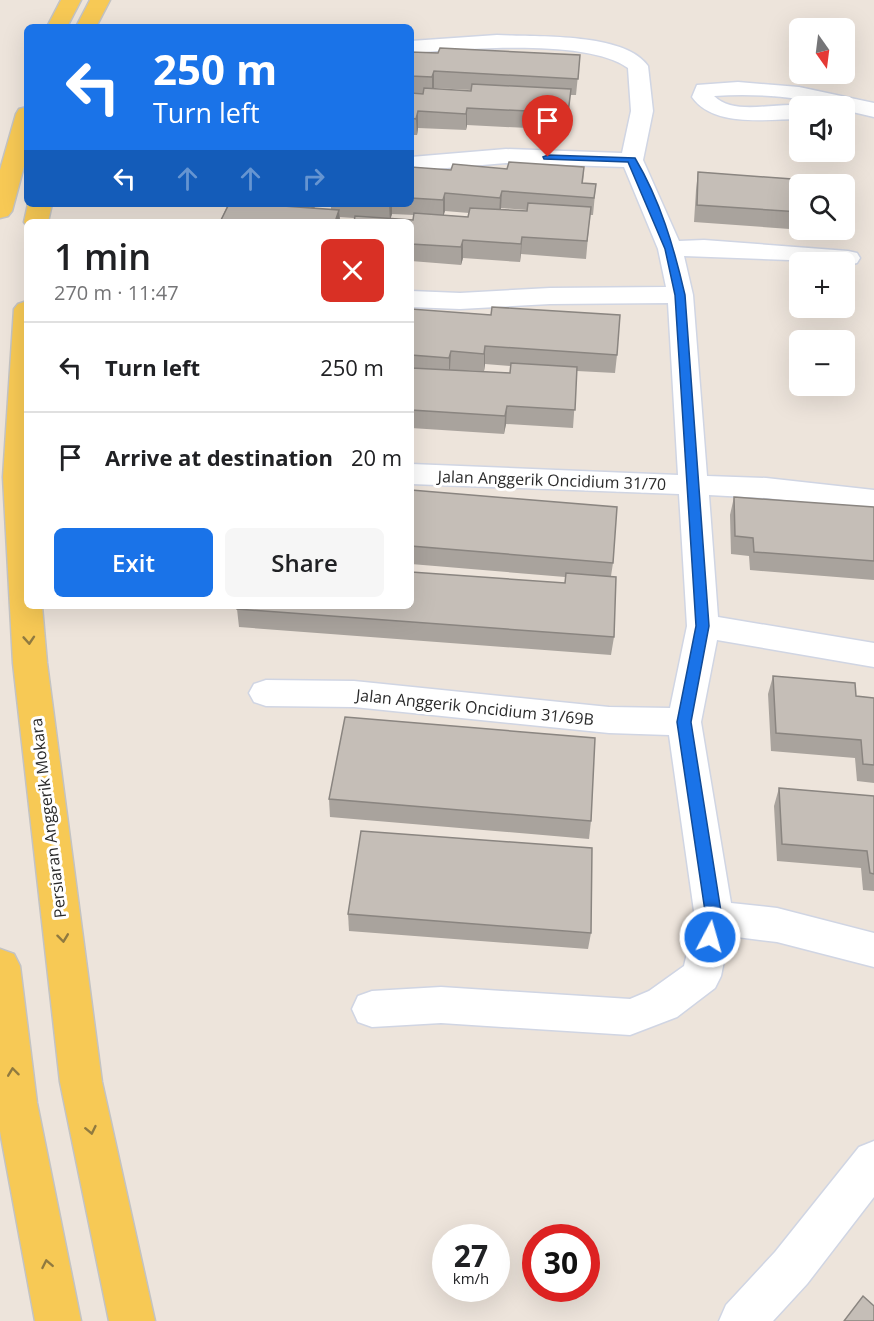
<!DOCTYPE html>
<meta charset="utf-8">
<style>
:root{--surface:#fff;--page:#f6f6f6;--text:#202124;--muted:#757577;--line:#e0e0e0;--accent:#1a73e8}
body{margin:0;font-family:"Open Sans",sans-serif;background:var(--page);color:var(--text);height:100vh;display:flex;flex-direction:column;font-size:22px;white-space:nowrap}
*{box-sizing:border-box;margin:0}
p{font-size:20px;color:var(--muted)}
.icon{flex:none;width:33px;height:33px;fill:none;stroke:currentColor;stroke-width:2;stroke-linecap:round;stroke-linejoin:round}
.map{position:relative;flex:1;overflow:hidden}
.sheet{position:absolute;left:24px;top:219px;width:390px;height:390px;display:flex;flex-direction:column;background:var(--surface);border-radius:9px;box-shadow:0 6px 24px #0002}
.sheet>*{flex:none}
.hud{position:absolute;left:24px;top:24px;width:390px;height:183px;border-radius:9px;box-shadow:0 6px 24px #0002;background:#1a73e8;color:#fff;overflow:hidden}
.needle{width:39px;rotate:166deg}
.fabs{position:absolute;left:789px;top:18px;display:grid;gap:12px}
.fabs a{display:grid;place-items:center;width:66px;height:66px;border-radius:9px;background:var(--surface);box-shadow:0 6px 24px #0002;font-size:30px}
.speed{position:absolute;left:432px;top:1224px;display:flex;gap:12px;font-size:30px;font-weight:700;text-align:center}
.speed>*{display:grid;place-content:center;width:78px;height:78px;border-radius:50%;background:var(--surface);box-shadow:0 6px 24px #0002;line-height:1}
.speed small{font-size:15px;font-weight:400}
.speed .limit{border:9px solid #d22;background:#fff;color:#111}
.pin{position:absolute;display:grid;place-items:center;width:51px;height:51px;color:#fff;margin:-62px -26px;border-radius:50% 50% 50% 0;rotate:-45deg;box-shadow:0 0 6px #0007}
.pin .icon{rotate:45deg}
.me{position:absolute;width:66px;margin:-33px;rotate:6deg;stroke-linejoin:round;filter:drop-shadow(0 0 4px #0008)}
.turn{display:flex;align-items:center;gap:21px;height:126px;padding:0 30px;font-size:27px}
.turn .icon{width:78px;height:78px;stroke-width:2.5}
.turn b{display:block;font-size:42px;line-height:51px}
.lanes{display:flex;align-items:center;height:57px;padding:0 30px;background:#0003;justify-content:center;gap:30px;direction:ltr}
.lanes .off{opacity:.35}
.round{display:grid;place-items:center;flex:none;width:63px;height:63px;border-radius:9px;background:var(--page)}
.summary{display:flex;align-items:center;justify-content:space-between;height:102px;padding:0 30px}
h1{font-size:36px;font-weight:600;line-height:45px}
.action{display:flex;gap:12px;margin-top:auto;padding:12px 30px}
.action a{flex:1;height:69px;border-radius:9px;background:var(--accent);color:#fff;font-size:24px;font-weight:600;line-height:69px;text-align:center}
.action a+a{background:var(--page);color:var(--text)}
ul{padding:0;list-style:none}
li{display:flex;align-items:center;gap:18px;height:90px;padding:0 30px;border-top:2px solid var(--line)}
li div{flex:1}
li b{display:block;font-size:22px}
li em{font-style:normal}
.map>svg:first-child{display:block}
</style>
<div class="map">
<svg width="874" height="1321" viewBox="0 0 874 1321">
<rect width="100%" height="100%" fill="#ede4db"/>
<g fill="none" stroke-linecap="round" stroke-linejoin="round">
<defs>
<g id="minor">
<path d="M497,35C535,37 625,32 648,66L653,111L643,160L679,241L704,240L848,251L857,253L860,258L857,263L848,265L844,262L684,256L693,295L707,476L766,478L874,490V510L766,498L709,495L718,617L874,643V667L717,640L701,722L731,903L777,908L874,933V967L777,942L729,936L721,976L715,988L677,1017L630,1035L441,1023L372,1027L358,1022L352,1009L358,996L372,991L441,987L630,999L649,991L684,966L695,918L669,735L609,733L354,707L266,706L254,702L249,693L254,684L266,680L354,681L609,707L670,708L687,626L679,494L411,484V464L678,475L668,303L550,304L460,309L411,307V291L460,293L550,288L666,287L658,249L624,167L506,163L411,171V157L506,149L622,153L631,111L628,68C587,38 463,49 411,53V41Z"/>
<path d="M738,82L799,87L874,103V117L844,110V106C828,106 814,102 798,99C771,95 742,94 714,96C735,117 778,101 804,106H800V119C766,119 714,128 692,97L697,85Z"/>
<path d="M874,1141V1197L807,1284L773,1321H719L726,1305L775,1252L859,1147Z"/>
</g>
<g id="major">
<path d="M61,0H81L67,27H47Z"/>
<path d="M90,0H110L96,27H76Z"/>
<path d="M27,107V155L12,211L8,216L0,218V170L16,114L19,109Z"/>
<path d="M28,204H52L48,222H27V226L24,222Z"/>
<path d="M27,301V606H42L47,663L102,1082L155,1321H109L60,1082L13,663L3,477L14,309L18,304Z"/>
<path d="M0,949L14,954L20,966L37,1103L81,1321H35L0,1131Z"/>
</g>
</defs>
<use href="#minor" stroke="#d0d5e3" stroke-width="3"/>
<use href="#major" stroke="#c3c3c3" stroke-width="3"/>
<use href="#minor" fill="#fff" fill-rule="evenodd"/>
<use href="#major" fill="#f7c955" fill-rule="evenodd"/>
</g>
<g fill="#a9a39d" fill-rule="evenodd">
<path d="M411,52L438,53L580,55L576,95H570L567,130L467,125L466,130L418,128L417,135H411ZM434,88L471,90V91L434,89Z"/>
<path d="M411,167L451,170L584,167L583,183L596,184L593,215H590L586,259L521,254L520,262L463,258L461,265L411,261V222L340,217V222H220L227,206L203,204H316L314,208L331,210V204H411ZM501,208L527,210V211L501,210ZM445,211L469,213L468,217L443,215ZM392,214L414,215L413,220L390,219Z"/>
<path d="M698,172L846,183L849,216L845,233L694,222L696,190ZM800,184H844V230H800Z"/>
<path d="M411,309L491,315L617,355L615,373L577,371L573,428L506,424L504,434L411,428ZM485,364L510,366V373L450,370L484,371Z"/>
<path d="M411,490L613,563L611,576L614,637L611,655L239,627L237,609L565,583V577L411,564Z"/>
<path d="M734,497L874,507V580L750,570L749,556L731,554L730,515Z"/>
<path d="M773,676L856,696L874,698V783L857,781L855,758L771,751L768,694Z"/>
<path d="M779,788L874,796V891L863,890L861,868L777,861L774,806Z"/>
<path d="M329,799L591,821L589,839L330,817Z"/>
<path d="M348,914L591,933L588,949L349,931Z"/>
</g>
<g fill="#8a8580">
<path d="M434,71V88L432,94V77Z"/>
<path d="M467,108V125L466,130V114Z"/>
<path d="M418,111V128L417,135L416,119Z"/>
<path d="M502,191L501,208L499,215L500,198Z"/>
<path d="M445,193V211L443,218V200Z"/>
<path d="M311,204H316L312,214Z"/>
<path d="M389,204H392V214L390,221Z"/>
<path d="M339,210L340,222H335Z"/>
<path d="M522,237L521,254L520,262L521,244Z"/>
<path d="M463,240V258L461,265V247Z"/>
<path d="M485,346V364L484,371V354Z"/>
<path d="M451,351L450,369L449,376V358Z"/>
<path d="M507,406L506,424L504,434L505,416Z"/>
</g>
<g fill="#c5beb7" stroke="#8a8580" stroke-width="1.5">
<path d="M440,48L580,55L578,79L434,71L432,77L411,76V52L438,53Z"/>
<path d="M472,84L571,89L568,113L467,108L466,114L418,111L416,119L411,118V93L423,94L424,88L471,91Z"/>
<path d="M509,162L584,167L582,183L596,184L594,198L502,191L500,198L445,193L443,200L411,198V167L451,170L453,164L507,169Z"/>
<path d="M698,172L846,183L849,216H844V184H800V212L697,205Z"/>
<path d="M528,203L591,207L587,241L522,237L521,244L463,240L461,247L411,244V222H354L355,216L413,220L414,213L468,217L470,208L527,211Z"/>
<path d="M229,204H255L339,210L335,222H220Z"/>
<path d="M492,307L620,315L617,355L485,346L484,354L451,351L449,358L411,355V309L491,315Z"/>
<path d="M511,363L577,367L575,410L507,406L505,416L411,410V368L510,373Z"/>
<path d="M411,490L617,507L613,563L411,546Z"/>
<path d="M734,497L874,507V561L754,552L753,538L735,536Z"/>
<path d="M411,572L565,583L566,573L616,577L614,637L237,609V606H411Z"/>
<path d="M773,676L855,683L856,696L874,698V765L863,764L861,740L776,733Z"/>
<path d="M345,717L595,738L591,821L329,799Z"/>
<path d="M779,788L874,796V874L870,873L867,851L782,844Z"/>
<path d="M361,831L592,848L591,933L348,914Z"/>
<path d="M863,1296L874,1306V1321H844Z"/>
</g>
<defs><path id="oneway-chevron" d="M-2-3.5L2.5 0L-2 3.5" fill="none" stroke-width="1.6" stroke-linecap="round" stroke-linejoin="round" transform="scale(1.5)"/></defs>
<g stroke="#907a40">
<use href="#oneway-chevron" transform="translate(29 640) rotate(86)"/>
<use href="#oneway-chevron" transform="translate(63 938) rotate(83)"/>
<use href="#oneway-chevron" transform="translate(13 1072) rotate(-97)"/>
<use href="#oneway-chevron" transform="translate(91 1130) rotate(78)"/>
<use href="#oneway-chevron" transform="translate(47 1264) rotate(-101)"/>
</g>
<path fill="#1a73e8" stroke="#114b97" stroke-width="1.5" d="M548,155L635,158C660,200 674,247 685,295L709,626L691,722L722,918L715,942H704L702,937L706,918L677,722L696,626L675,295L665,249L628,162L544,159L543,157Z"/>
<g text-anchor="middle" stroke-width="6" stroke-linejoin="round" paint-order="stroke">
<g font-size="16" fill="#2a2a2a" stroke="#fff">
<text transform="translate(552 480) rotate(2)" y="6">Jalan Anggerik Oncidium 31/70</text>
<text transform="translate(475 707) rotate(6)" y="6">Jalan Anggerik Oncidium 31/69B</text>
<text transform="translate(48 818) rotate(-97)" y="6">Persiaran Anggerik Mokara</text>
</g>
</g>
</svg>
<div class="fabs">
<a><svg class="needle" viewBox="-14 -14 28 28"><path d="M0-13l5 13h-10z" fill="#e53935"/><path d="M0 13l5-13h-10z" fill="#757577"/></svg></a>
<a><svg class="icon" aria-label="sound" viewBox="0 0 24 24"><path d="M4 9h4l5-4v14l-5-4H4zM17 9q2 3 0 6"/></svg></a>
<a><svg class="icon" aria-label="search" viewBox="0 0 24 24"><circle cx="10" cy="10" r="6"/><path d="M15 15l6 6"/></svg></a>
<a>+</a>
<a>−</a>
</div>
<div class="speed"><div>27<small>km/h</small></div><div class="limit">30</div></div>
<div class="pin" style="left:548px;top:157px;background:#d93025"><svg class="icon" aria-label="arrive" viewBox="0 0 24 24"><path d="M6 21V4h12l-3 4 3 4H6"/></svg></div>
<svg class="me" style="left:710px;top:937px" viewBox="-20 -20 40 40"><circle r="17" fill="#1a73e8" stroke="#fff" stroke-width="3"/><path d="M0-11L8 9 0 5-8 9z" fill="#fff"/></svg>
<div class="hud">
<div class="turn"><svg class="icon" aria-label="left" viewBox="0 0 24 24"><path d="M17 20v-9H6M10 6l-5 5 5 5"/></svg><div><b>250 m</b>Turn left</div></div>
<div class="lanes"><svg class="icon" aria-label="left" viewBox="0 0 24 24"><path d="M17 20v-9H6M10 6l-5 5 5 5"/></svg><svg class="icon off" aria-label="ahead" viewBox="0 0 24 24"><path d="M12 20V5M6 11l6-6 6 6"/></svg><svg class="icon off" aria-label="ahead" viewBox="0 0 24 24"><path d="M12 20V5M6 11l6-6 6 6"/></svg><svg class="icon off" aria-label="right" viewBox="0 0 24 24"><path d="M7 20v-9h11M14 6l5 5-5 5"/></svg></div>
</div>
<section class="sheet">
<div class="summary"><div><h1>1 min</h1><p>270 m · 11:47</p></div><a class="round" style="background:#d93025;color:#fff"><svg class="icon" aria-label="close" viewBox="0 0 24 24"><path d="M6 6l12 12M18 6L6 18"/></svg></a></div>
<ul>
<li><svg class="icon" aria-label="left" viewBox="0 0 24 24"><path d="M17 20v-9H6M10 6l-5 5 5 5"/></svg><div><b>Turn left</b></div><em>250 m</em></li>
<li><svg class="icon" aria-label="arrive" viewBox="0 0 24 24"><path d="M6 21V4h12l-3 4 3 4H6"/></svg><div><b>Arrive at destination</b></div><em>20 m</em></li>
</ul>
<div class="action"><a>Exit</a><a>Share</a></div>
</section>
</div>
